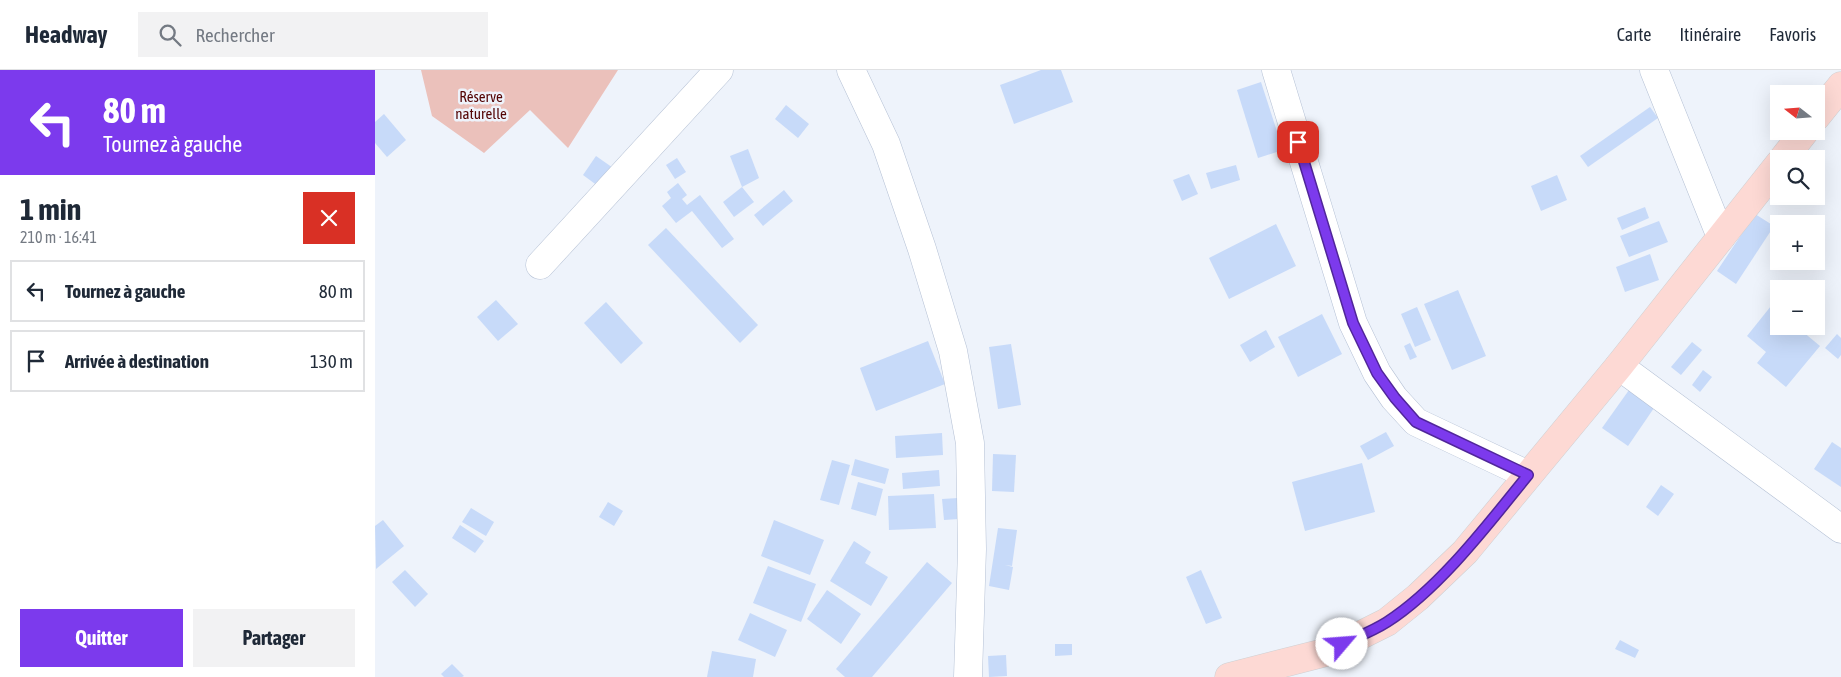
<!DOCTYPE html>
<html lang="fr">
<meta charset="utf-8">
<style>
:root{--surface:#fff;--page:#f2f2f3;--text:#1f2937;--muted:#747a83;--line:#e0e1e3;--accent:#7c3aed}
body{margin:0;font-family:"Asap Condensed",sans-serif;background:var(--page);color:var(--text);height:100vh;display:flex;flex-direction:column;font-size:19px;white-space:nowrap}
*{box-sizing:border-box;margin:0}
p{font-size:16px;color:var(--muted)}
.icon{flex:none;width:28px;height:28px;fill:none;stroke:currentColor;stroke-width:2;stroke-linecap:round;stroke-linejoin:round}
.map{position:relative;flex:1;overflow:hidden}
.details{display:flex;flex-direction:column;background:var(--surface);width:375px}
.details>*{flex:none}
.banner{background:#7c3aed;color:#fff;overflow:hidden}
.needle{width:32px;rotate:287deg}
.buttons{position:absolute;left:1395px;top:15px;display:grid;gap:10px}
.buttons a{display:grid;place-items:center;width:55px;height:55px;border-radius:0px;background:var(--surface);box-shadow:0 5px 20px #0002;font-size:25px}
.pin{position:absolute;display:grid;place-items:center;width:42px;height:42px;color:#fff;margin:-21px;border-radius:10px;box-shadow:0 2px 8px #0006}
.me{position:absolute;width:55px;margin:-28px;rotate:63deg;stroke-linejoin:round;filter:drop-shadow(0 0 4px #0008)}
.turn{display:flex;align-items:center;gap:18px;height:105px;padding:0 20px;font-size:22px}
.turn .icon{width:65px;height:65px;stroke-width:2.5}
.turn b{display:block;font-size:35px;line-height:42px}
.round{display:grid;place-items:center;flex:none;width:52px;height:52px;border-radius:0px;background:var(--page)}
.summary{display:flex;align-items:center;justify-content:space-between;height:85px;padding:0 20px}
h1{font-size:30px;font-weight:700;line-height:38px}
.button{display:flex;gap:10px;margin-top:auto;padding:10px 20px}
.button a{flex:1;height:58px;border-radius:0px;background:var(--accent);color:#fff;font-size:20px;font-weight:700;line-height:58px;text-align:center}
.button a+a{background:var(--page);color:var(--text)}
ul{padding:0;list-style:none}
li{display:flex;align-items:center;gap:15px;height:62px;margin:0 10px 8px;padding:0 10px;border:2px solid var(--line);border-radius:0px}
li div{flex:1}
li b{display:block;font-size:19px}
li em{font-style:normal}
header{display:flex;align-items:center;gap:30px;box-sizing:border-box;height:70px;padding:0 25px;background:var(--surface);border-bottom:1px solid var(--line)}
header strong{font-size:24px}
nav{display:flex;gap:28px;margin-inline-start:auto;font-size:18px}
.search{width:350px;height:45px;background:var(--page);display:flex;align-items:center;gap:12px;box-sizing:border-box;padding:0 18px;border-radius:0px;color:var(--muted);font-size:19px}
main{display:flex;flex:1;min-height:0}
.map>svg:first-child{display:block}
</style>
<header>
<strong>Headway</strong>
<div class="search"><svg class="icon" aria-label="search" viewBox="0 0 24 24"><circle cx="10" cy="10" r="6"/><path d="M15 15l6 6"/></svg>Rechercher</div>
<nav><a>Carte</a><a>Itinéraire</a><a>Favoris</a></nav>
</header>
<main>
<section class="details">
<div class="banner">
<div class="turn"><svg class="icon" aria-label="left" viewBox="0 0 24 24"><path d="M17 20v-9H6M10 6l-5 5 5 5"/></svg><div><b>80 m</b>Tournez à gauche</div></div>
</div>
<div class="summary"><div><h1>1 min</h1><p>210 m · 16:41</p></div><a class="round" style="background:#d93025;color:#fff"><svg class="icon" aria-label="close" viewBox="0 0 24 24"><path d="M6 6l12 12M18 6L6 18"/></svg></a></div>
<ul>
<li><svg class="icon" aria-label="left" viewBox="0 0 24 24"><path d="M17 20v-9H6M10 6l-5 5 5 5"/></svg><div><b>Tournez à gauche</b></div><em>80 m</em></li>
<li><svg class="icon" aria-label="arrive" viewBox="0 0 24 24"><path d="M6 21V4h12l-3 4 3 4H6"/></svg><div><b>Arrivée à destination</b></div><em>130 m</em></li>
</ul>
<div class="button"><a>Quitter</a><a>Partager</a></div>
</section>
<div class="map">
<svg width="1466" height="607" viewBox="0 0 1466 607">
<rect width="100%" height="100%" fill="#eef3fb"/>
<path fill="#ebc1bb" d="M46,0H243L193,78L155,40L109,83L57,46Z"/>
<g fill="#c7daf9">
<path d="M666,0H686L698,32L639,54L625,15Z"/>
<path d="M886,12L908,80L883,88L862,20Z"/>
<path d="M411,35L434,54L423,68L400,49Z"/>
<path d="M1275,37L1283,48L1213,97L1205,86Z"/>
<path d="M9,44L31,70L12,87L0,73V52Z"/>
<path d="M373,79L384,108L367,117L355,86Z"/>
<path d="M1431,80L1441,89H1424Z"/>
<path d="M221,86L241,100L227,119L208,105Z"/>
<path d="M302,88L311,102L300,109L291,95Z"/>
<path d="M861,95L865,110L836,119L831,103Z"/>
<path d="M814,104L823,124L807,131L798,110Z"/>
<path d="M1182,105L1192,130L1166,141L1156,116Z"/>
<path d="M303,113L312,125L307,129L312,135L325,125L359,169L347,178L317,141L301,153L287,136L296,128L292,122Z"/>
<path d="M367,117L379,132L359,147L348,132Z"/>
<path d="M409,120L418,131L388,156L379,145Z"/>
<path d="M1270,137L1274,148L1247,160L1242,148Z"/>
<path d="M1380,144L1399,156L1361,214L1342,201Z"/>
<path d="M1284,151L1293,172L1254,187L1245,166Z"/>
<path d="M901,154L921,196L854,229L834,188Z"/>
<path d="M291,158L383,255L365,273L273,175Z"/>
<path d="M1275,184L1284,210L1250,222L1241,197Z"/>
<path d="M1083,220L1111,286L1077,300L1049,234Z"/>
<path d="M121,230L143,254L123,271L102,247Z"/>
<path d="M231,232L268,273L246,294L209,253Z"/>
<path d="M1396,236L1404,242V256H1421L1445,276L1411,317L1382,293L1391,282L1372,266Z"/>
<path d="M1042,237L1056,270L1040,277L1026,244Z"/>
<path d="M947,244L967,284L923,307L903,267Z"/>
<path d="M891,260L900,277L875,292L865,275Z"/>
<path d="M1462,264L1466,268V285L1463,289L1450,278Z"/>
<path d="M553,271L570,314L501,341L485,298Z"/>
<path d="M1317,272L1327,280L1306,305L1296,297Z"/>
<path d="M1035,273L1042,287L1035,290L1029,276Z"/>
<path d="M636,274L646,335L623,339L614,277Z"/>
<path d="M1328,300L1337,307L1325,322L1317,315Z"/>
<path d="M1254,320L1279,338L1253,376L1227,358Z"/>
<path d="M1011,362L1019,376L993,390L985,376Z"/>
<path d="M567,363L568,385L521,388L520,366Z"/>
<path d="M1457,372L1466,378V417L1439,399Z"/>
<path d="M618,384L641,385L639,422L617,421Z"/>
<path d="M480,389L514,399L510,414L476,405Z"/>
<path d="M457,390L475,395L464,435L445,430Z"/>
<path d="M987,393L1000,442L930,461L917,412Z"/>
<path d="M564,400L565,416L528,419L527,403Z"/>
<path d="M483,412L508,419L501,446L476,439Z"/>
<path d="M1286,415L1299,424L1283,446L1271,437Z"/>
<path d="M559,424L561,458L514,460L513,426Z"/>
<path d="M583,428L584,449L569,450L567,429Z"/>
<path d="M233,432L248,441L239,456L224,447Z"/>
<path d="M96,438L119,452L111,466L87,452Z"/>
<path d="M8,450L29,476L1,499L0,456Z"/>
<path d="M399,450L449,470L435,505L386,486Z"/>
<path d="M85,455L109,471L100,483L77,468Z"/>
<path d="M623,458L642,460L637,496L630,495L638,497L634,520L614,516Z"/>
<path d="M479,471L496,482L490,493L513,507L496,536L455,511Z"/>
<path d="M552,492L577,513L497,607H470L461,599Z"/>
<path d="M393,496L441,514L426,552L378,533Z"/>
<path d="M30,500L53,524L40,537L17,512Z"/>
<path d="M826,500L847,548L831,554L811,507Z"/>
<path d="M452,520L486,544L466,574L432,549Z"/>
<path d="M375,543L412,560L400,587L363,570Z"/>
<path d="M1245,570L1264,580L1260,588L1240,579Z"/>
<path d="M680,574H697V585L680,586Z"/>
<path d="M337,581L381,589L378,607H332Z"/>
<path d="M631,585L632,606L614,607L613,586Z"/>
<path d="M77,594L89,606L87,607H69L66,604Z"/>
</g>
<g fill="none" stroke-linecap="round" stroke-linejoin="round">
<defs>
<g id="minor">
<path d="M476,0L511,74L547,179L578,281L595,373L597,479L593,607"/>
<path d="M901,0L978,253L1002,303L1019,328L1041,352L1153,405"/>
<path d="M1279,0L1346,167"/>
<path d="M165,195L344,0"/>
<path d="M1244,296L1466,459"/>
</g>
<g id="major">
<path d="M1441,47L1466,16"/>
<path d="M1408,89L1430,61"/>
<path d="M854,607L952,582L1012,552L1043,527L1090,482L1244,296L1404,94"/>
</g>
</defs>
<use href="#minor" stroke="#b5c1d5" stroke-width="29"/>
<use href="#major" stroke="#cfd0d2" stroke-width="29"/>
<use href="#minor" stroke="#fff" stroke-width="28"/>
<use href="#major" stroke="#fdd9d4" stroke-width="28"/>
</g>
<g fill="none" stroke-linecap="round" stroke-linejoin="round">
<defs>
<path id="route" d="M923,72L978,253L1002,303L1020,328L1041,352L1153,405C1114,453 1065,518 1012,552C998,561 982,567 967,574"/>
</defs>
<use href="#route" stroke="#51269a" stroke-width="12"/>
<use href="#route" stroke="#7c3aed" stroke-width="9"/>
</g>
<g text-anchor="middle" stroke-width="5" stroke-linejoin="round" paint-order="stroke">
<g font-size="15" fill="#530404" stroke="#eef3fb">
<text x="106" y="32">Réserve<tspan x="106" dy="17">naturelle</tspan></text>
</g>
</g>
</svg>
<div class="buttons">
<a><svg class="needle" viewBox="-14 -14 28 28"><path d="M0-13l5 13h-10z" fill="#e53935"/><path d="M0 13l5-13h-10z" fill="#747a83"/></svg></a>
<a><svg class="icon" aria-label="search" viewBox="0 0 24 24"><circle cx="10" cy="10" r="6"/><path d="M15 15l6 6"/></svg></a>
<a>+</a>
<a>−</a>
</div>
<div class="pin" style="left:923px;top:72px;background:#d93025"><svg class="icon" aria-label="arrive" viewBox="0 0 24 24"><path d="M6 21V4h12l-3 4 3 4H6"/></svg></div>
<svg class="me" style="left:967px;top:574px" viewBox="-20 -20 40 40"><circle r="19" fill="#fff"/><path d="M0-13L10 11 0 6-10 11z" fill="#7c3aed"/></svg>
</div>
</main>
